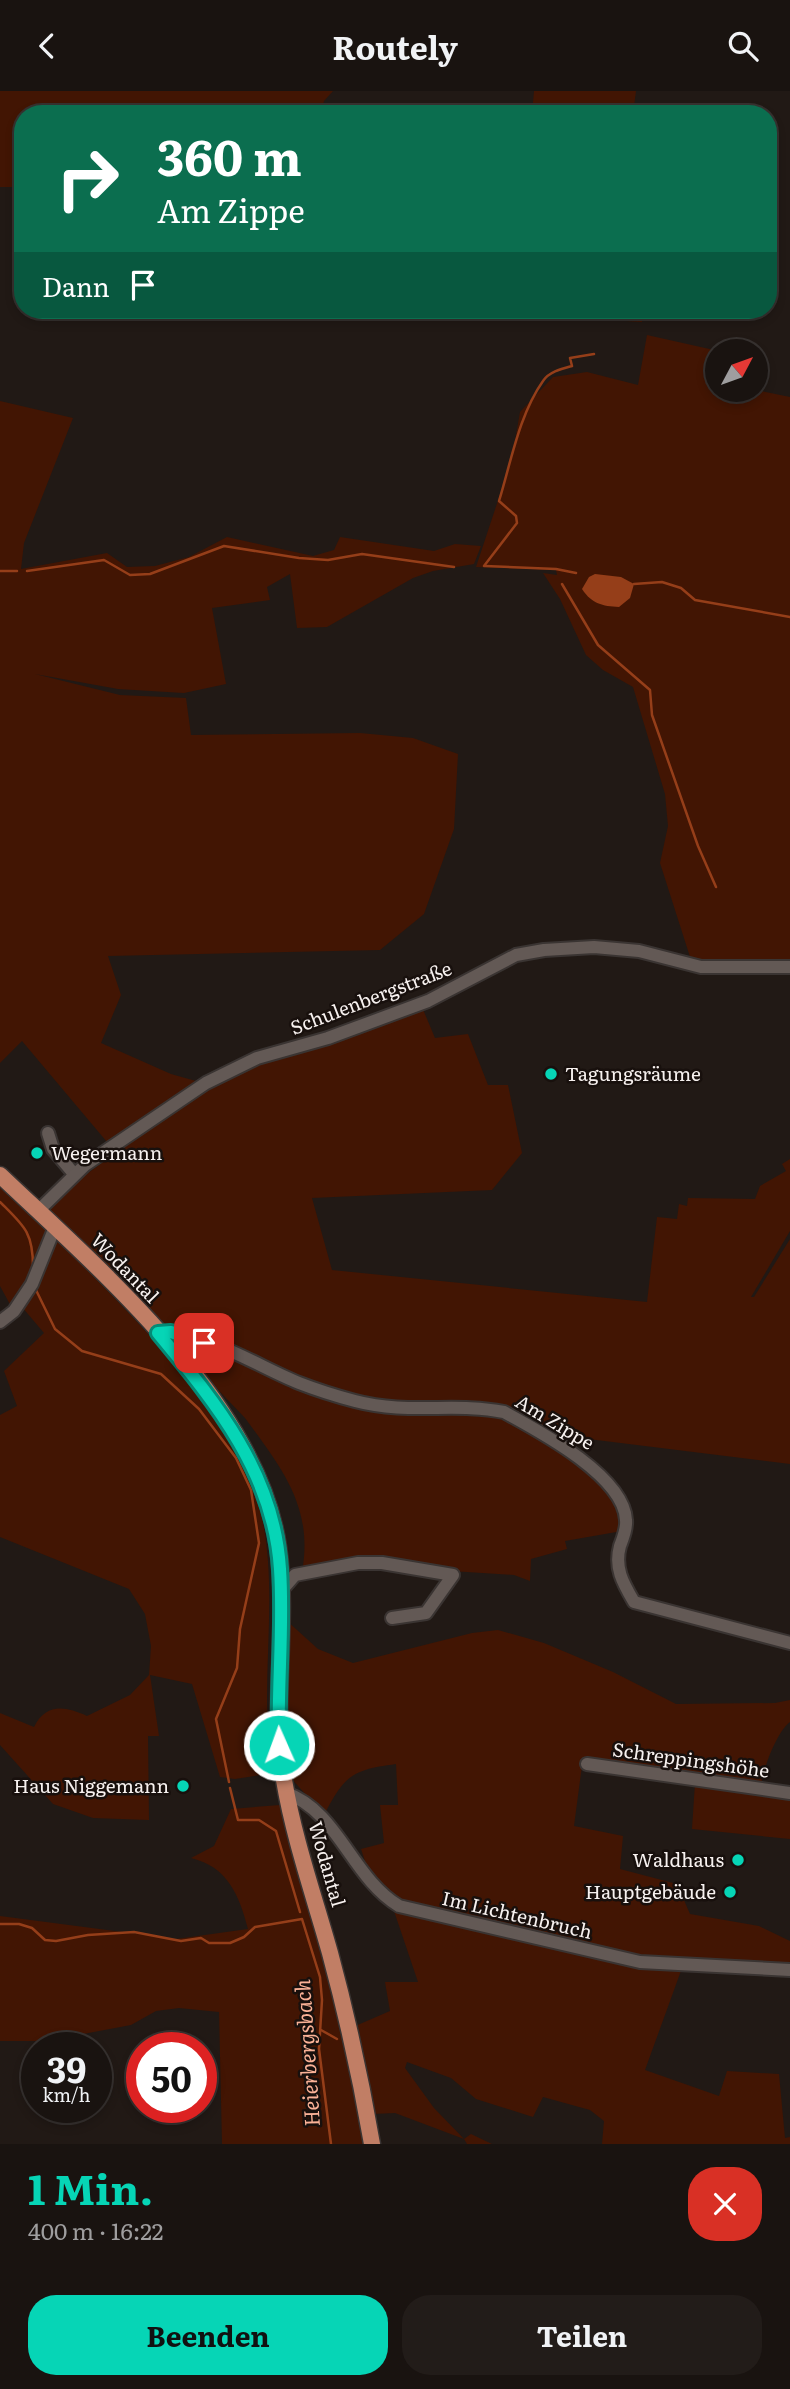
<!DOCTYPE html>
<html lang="de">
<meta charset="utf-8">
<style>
:root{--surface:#191310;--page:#221c19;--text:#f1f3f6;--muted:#9f9e9f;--line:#373230;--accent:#06d5b6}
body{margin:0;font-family:Literata,serif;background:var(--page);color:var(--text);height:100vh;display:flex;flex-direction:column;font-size:26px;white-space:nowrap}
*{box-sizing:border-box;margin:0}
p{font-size:23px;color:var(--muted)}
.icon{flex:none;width:38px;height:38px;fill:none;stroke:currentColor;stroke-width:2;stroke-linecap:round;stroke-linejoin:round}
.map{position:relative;height:2053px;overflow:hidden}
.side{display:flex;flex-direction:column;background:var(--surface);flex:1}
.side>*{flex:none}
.hud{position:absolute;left:14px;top:14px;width:763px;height:214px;border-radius:28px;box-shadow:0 4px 10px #0003,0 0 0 2px var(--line);background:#0b6e4f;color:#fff;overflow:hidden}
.needle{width:46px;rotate:49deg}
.controls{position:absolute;left:705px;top:248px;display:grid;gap:14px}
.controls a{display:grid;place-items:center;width:63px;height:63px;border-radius:50%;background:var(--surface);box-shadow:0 4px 10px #0003,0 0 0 2px var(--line);font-size:35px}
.speed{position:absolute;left:21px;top:1941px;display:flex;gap:14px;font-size:35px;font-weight:700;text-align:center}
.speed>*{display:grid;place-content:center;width:91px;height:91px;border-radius:50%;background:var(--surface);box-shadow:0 4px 10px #0003,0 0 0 2px var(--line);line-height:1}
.speed small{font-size:18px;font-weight:400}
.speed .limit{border:10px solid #d22;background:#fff;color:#111}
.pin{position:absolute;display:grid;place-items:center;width:60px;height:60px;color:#fff;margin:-30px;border-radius:14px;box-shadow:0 4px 10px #0006}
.me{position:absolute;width:77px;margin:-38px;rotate:358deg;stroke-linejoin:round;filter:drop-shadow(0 0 5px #0008)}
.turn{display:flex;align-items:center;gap:24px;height:147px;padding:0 28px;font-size:32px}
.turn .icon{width:91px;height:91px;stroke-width:2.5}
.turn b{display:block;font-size:49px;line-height:60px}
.then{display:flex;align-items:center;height:66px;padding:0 28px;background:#0003;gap:14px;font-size:26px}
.round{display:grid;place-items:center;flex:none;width:74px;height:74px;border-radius:28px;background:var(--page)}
.overview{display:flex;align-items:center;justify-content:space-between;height:119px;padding:0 28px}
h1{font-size:42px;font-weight:700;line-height:52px;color:var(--accent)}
.cta{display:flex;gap:14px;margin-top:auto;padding:14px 28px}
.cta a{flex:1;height:80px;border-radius:28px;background:var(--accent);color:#111;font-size:28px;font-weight:700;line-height:80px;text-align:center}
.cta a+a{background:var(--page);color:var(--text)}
header{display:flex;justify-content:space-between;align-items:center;height:91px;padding:0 28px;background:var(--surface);font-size:32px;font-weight:700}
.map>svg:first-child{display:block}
</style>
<header><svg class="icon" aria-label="back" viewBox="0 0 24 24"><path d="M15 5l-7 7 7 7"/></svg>Routely<svg class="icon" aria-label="search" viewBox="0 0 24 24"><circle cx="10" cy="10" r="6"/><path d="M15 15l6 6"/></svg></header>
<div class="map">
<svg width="790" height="2053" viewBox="0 0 790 2053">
<rect width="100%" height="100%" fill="#211915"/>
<g fill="#421503">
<path d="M0,0H333L324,10L321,23H23V96H0Z"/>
<path d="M534,0H636L633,23H532Z"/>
<path d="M592,219H642V231L595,228Z"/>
<path d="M647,244L714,259L712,294H717L718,299H756L790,306V874L719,875L691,869L660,772L668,735L665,703L633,596L603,579L586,564L560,508L543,482L557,484L556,479L476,476L512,367L520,321L553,286L587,281L638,294Z"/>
<path d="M0,310L73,327L24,452L21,478L107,462L127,476L155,475L189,466L227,446L313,465L334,459L340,446L434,460L455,453L481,455L474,473L433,480L413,487L327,536L297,537L290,483L267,496L270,509L212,517L226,593L184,602L118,598L35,583L120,604L186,607L191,644L360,642L413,647L458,663L454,738L424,823L380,859L108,865L121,904L101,952L171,983L203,992L168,1010L107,1051L22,950L0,972Z"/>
<path d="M422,916L435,947L468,943L488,994H508L522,1062L492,1099L312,1107L332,1179L647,1211L657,1126L677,1128L679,1113L687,1115L688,1107L755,1108L760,1095L786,1080L782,1073L790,1068V1140L751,1206H754L790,1148V1373L540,1342C579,1369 616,1389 622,1440L565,1450L567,1458L531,1468L530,1490L514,1484L451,1480L381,1469L302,1481C314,1416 281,1376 245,1327L48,1120L80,1088L208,993L238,977Z"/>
<path d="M0,1096L47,1141L39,1172L12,1217L0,1195Z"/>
<path d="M52,1149H57C124,1216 240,1328 261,1422C275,1483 267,1547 267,1608C267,1632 271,1658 273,1682L235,1688L220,1686L192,1593L150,1584L159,1645H148L149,1729L93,1727L53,1713L0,1654V1622L34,1636C46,1612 65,1615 87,1625L130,1604L149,1584L151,1555L145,1523L129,1498L0,1446V1324L17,1315L4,1280L44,1242L22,1216Z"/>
<path d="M286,1529L318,1558L353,1572L472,1542L498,1539L544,1552L613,1581L676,1613L775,1612L790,1609V1631C777,1640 762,1680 761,1696L583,1667L574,1735L623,1745L620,1778L677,1793L690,1823L759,1835L790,1850V1876L641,1868L394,1809L369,1782L361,1758L384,1752L380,1714H398L396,1673C352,1679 345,1684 324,1724L290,1686L283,1633Z"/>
<path d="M695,1692L790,1705V1748L692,1738Z"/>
<path d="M280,1714L327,1880L365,2053H222L219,1921L179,1917L156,1920L131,1934L46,1950H0V1825L176,1848L248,1838C239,1804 228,1776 191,1767L214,1755L231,1718Z"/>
<path d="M394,1820L522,1848L682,1877L645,1979L719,2005L727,1980L779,1983L785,2047L790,2046V2053H602L604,2030L590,2019L543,2006L533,2026L476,2008L451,1987L407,1971L405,1977L434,2017L464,2048L471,2043L492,2053H467L464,2048L395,2022L372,2023L353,1936L390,1920L385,1891H418Z"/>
</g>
<path fill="#953e19" d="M595,483L621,486L634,493L630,507L619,516C602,515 592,513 582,498L589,486Z"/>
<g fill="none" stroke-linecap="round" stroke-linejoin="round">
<g stroke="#953e19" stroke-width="2.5">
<path d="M484,475L517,432L516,425L499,410C511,371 519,324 543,290C549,281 561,278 572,275L570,267L594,263"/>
<path d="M485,475L556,478L576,482"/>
<path d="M0,480H17"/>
<path d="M27,480L104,469L130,484L150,483L224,455L299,467L328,469L362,463L454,476"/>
<path d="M562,493L598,554L650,599L652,624L698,755L716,796"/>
<path d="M634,493L662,491L681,497L695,509L790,526"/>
<path d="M0,1111C24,1135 33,1141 33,1176"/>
<path d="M35,1197L55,1238L82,1260L161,1283L199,1318L236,1367L251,1399L259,1452L240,1538L237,1577L216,1628L229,1691"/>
<path d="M230,1697L238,1729H259L276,1740L300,1821"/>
<path d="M0,1833H19L32,1837L45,1849L56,1850L88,1844L134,1841L181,1850L201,1847L209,1852H230L244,1846L255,1836L302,1828L320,1886L322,1909L319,1958L331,2053"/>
<path d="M321,1939L337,1948"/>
</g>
<defs>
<g id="minor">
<path d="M48,1042L53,1058L74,1083"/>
<path d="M38,1120L85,1074L206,992L257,967L328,947L428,910L516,864L544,859L594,856L639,860L701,876H790"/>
<path d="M0,1231L14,1220L32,1193L55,1136"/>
<path d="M158,1242C201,1238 259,1276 299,1292C317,1299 336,1305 355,1310C408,1324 455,1311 504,1321C539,1340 624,1385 626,1429C627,1438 623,1447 620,1455C614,1477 623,1492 634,1511L790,1552"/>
<path d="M281,1500L295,1484L358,1472H382L453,1484L426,1522L392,1527"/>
<path d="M587,1673L790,1702"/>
<path d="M286,1702C338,1720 352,1787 399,1815L640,1871L790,1879"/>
</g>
<path id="major" d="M0,1084C100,1179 258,1313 278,1456C289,1533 271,1611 284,1689C294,1748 314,1805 330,1862C347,1925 361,1989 372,2053"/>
</defs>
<use href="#minor" stroke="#3a3432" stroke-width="16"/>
<use href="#major" stroke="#3a3432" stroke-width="19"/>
<use href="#minor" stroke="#635955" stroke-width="12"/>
<use href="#major" stroke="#c17e65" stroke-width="16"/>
</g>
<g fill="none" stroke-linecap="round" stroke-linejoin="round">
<defs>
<path id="route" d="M204,1252L171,1241L158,1242C217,1313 274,1383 280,1478C284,1537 277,1596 279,1654"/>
</defs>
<use href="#route" stroke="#048a76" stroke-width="18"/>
<use href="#route" stroke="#06d5b6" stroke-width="12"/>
</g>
<g fill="#06d5b6" stroke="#18100d" stroke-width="2.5">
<circle cx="551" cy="983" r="7"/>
<circle cx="37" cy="1062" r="7"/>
<circle cx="183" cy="1695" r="7"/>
<circle cx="738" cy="1769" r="7"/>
<circle cx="730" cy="1801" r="7"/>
</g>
<g text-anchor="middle" stroke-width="5" stroke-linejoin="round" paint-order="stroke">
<g font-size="19" fill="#f7f1ef" stroke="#18100d">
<text transform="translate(371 907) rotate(-21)" y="7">Schulenbergstraße</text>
<text transform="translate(125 1177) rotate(46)" y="7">Wodantal</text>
<text transform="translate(555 1331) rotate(31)" y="7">Am Zippe</text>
<text transform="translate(691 1669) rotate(8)" y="7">Schreppingshöhe</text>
<text transform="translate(327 1773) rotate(74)" y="7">Wodantal</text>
<text transform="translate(517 1824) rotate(13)" y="7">Im Lichtenbruch</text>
</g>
<g font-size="19" fill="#f7f1ef" stroke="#18100d" text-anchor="end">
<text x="565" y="990" text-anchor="start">Tagungsräume</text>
<text x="51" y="1069" text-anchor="start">Wegermann</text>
<text x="169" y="1702">Haus Niggemann</text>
<text x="724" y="1776">Waldhaus</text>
<text x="716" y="1808">Hauptgebäude</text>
</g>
<g font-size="21" font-style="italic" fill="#fbb297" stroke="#18100d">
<text transform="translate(308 1962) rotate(-94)" y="7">Heierbergsbach</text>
</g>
</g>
</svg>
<div class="controls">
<a><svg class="needle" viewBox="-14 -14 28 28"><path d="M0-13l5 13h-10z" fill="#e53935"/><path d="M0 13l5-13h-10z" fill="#9f9e9f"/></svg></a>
</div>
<div class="speed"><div>39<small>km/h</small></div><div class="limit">50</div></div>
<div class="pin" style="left:204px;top:1252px;background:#d93025"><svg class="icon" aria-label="arrive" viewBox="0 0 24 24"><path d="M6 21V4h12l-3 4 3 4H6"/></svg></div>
<svg class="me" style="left:279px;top:1654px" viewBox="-20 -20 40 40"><circle r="17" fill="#06d5b6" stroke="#fff" stroke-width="3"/><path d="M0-11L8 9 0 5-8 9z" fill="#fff"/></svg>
<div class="hud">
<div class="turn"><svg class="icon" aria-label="right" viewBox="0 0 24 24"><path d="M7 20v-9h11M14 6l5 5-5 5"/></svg><div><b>360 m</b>Am Zippe</div></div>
<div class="then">Dann<svg class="icon" aria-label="arrive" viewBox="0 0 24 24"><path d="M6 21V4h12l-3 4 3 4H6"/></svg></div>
</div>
</div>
<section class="side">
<div class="overview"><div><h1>1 Min.</h1><p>400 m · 16:22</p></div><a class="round" style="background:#d93025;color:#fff"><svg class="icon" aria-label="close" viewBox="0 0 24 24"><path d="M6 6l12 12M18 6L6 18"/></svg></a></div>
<div class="cta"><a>Beenden</a><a>Teilen</a></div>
</section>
